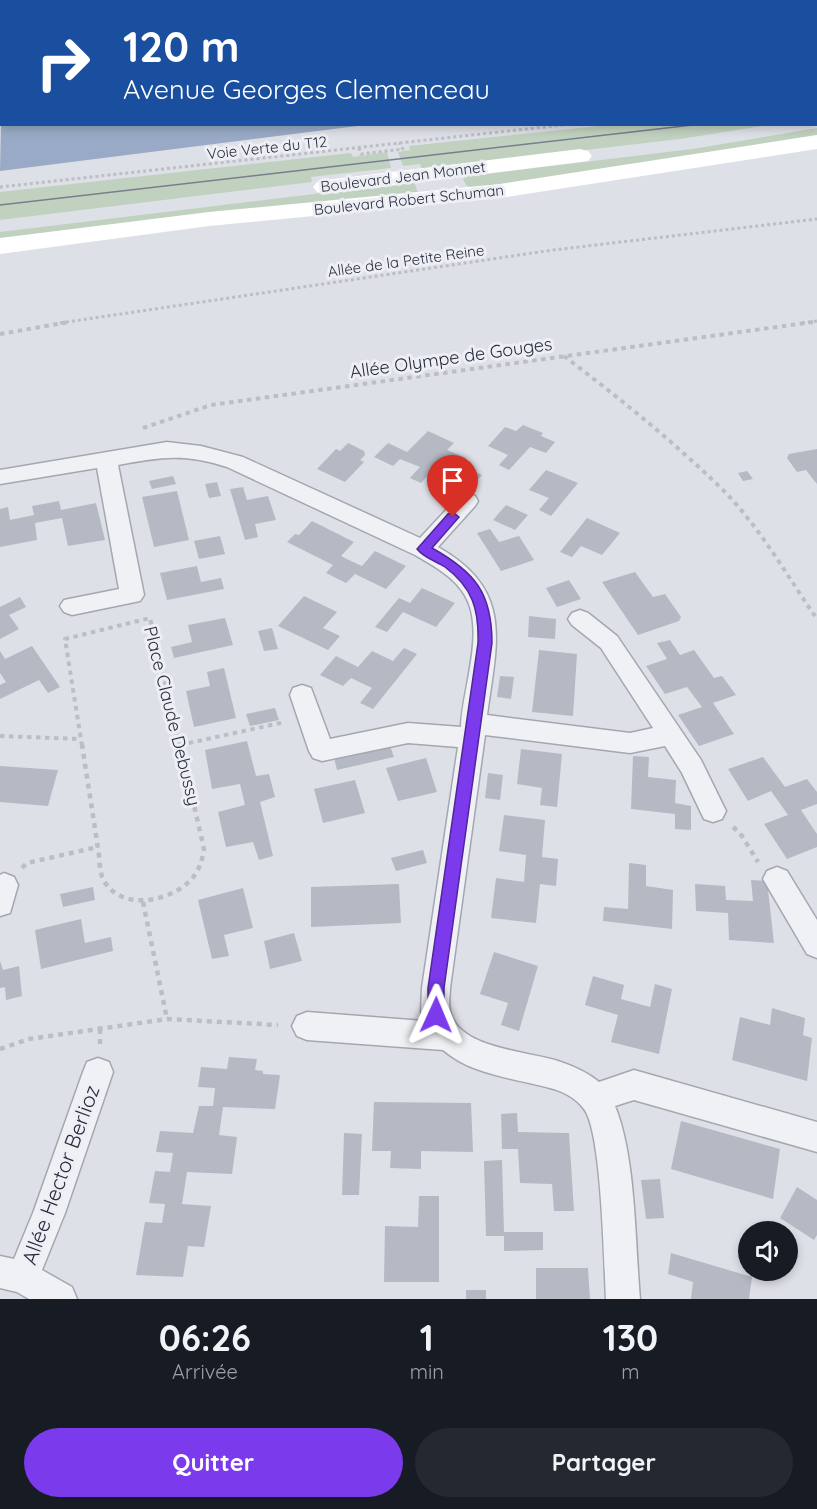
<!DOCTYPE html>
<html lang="fr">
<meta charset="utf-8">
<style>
:root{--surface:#171b24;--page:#242831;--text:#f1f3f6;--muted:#9ea1a6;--accent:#7c3aed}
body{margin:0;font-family:Quicksand,sans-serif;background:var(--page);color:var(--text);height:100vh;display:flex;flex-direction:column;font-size:22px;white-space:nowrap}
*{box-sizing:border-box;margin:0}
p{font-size:20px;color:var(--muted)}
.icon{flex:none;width:33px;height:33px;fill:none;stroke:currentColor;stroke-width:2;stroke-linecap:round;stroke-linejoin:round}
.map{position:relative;height:1299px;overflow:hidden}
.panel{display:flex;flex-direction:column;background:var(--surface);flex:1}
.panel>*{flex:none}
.hud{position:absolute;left:0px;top:0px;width:818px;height:126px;box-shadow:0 3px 9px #0003;background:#1a4fa0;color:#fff;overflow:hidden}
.tools{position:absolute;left:738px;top:1221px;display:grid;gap:12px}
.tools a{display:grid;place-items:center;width:60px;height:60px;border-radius:50%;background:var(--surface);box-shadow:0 3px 9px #0003;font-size:30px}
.pin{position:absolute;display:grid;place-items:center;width:51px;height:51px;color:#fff;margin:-62px -26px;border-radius:50% 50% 50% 0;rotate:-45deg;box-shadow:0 0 6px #0007}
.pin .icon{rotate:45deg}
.me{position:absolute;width:66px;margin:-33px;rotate:1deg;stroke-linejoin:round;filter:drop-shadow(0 0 4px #0008)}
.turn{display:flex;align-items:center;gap:21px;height:126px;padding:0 24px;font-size:27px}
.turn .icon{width:78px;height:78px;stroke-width:2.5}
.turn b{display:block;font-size:42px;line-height:51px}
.eta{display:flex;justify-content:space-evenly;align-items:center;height:102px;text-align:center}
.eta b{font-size:36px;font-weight:800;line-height:42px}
.cta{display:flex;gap:12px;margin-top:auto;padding:12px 24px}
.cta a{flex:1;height:69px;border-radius:36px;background:var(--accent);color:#fff;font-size:24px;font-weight:800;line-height:69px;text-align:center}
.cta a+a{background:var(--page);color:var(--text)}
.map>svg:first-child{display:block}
</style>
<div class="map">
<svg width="817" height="1299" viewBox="0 0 817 1299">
<rect width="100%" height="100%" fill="#dee0e7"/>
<path fill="#cccfd9" d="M0,0H817V4L816,2H2L0,104Z"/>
<g fill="#c1d1bf">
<path d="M608,125H769L680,139L422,169L420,164L403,166L398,152L410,150L409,146Z"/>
<path d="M817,128V135L697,155L472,188L466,185L463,179L468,176L692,149Z"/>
<path d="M387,152L391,168L311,177L312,182L0,220V192L351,153L353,157Z"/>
<path d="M414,182L418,193L205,213L0,239V232Z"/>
</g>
<path fill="#99aac6" d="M1,123L2,124L365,125L0,171Z"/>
<g fill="#b5b9c3">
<path d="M523,425L543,433L541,436L555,442L546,453L530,447L509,470L499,465L508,455L488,446L505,427L516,431Z"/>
<path d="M428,431L454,443L447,450L466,458L459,466L443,459L421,483L410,478L420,467L400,459L393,466L374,457L388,443L407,452Z"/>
<path d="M348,443L364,451L365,455L360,460L364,462L345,482L317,469L336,449L340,451Z"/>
<path d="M817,449V484L806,470L797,472L787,458L789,454Z"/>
<path d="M471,470L482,475L469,489L458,484Z"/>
<path d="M546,470L578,483L551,516L539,510L549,498L529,490Z"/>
<path d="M747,471L753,479L743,481L738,473Z"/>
<path d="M173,476L176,484L152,489L149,481Z"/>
<path d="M217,482L221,496L209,498L205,484Z"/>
<path d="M243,487L247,500L268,496L276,520L255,524L258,537L245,540L230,489Z"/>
<path d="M177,491L189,540L154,547L142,497Z"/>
<path d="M59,501L61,510L96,503L105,540L68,546L62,518L35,523L37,540L0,547V509L8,507L10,520L34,515L32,506Z"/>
<path d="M506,505L528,515L515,530L493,520Z"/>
<path d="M587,518L620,533L602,555L581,546L572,557L560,552Z"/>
<path d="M312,521L354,542L341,556L351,561L362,566L375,551L406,566L386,589L355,574L346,583L326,573L333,565L287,542L295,534L299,535Z"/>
<path d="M490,529L499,542L519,536L534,560L501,571L477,533Z"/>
<path d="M220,536L225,554L199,559L194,541Z"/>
<path d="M197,566L201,582L221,578L224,589L167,600L160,573Z"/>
<path d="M635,572L653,597L665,594L681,617L679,621L638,635L602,582Z"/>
<path d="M569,580L581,599L557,607L546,588Z"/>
<path d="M422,588L455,603L436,627L403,612L387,632L375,627L399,598L410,603Z"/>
<path d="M304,596L337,612L323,628L340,636L328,650L278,626Z"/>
<path d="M20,597L26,607L9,615L19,629L0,639V607Z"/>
<path d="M529,616L556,619L555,639L528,637Z"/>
<path d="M225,618L233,645L174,658L171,647L192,642L188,625Z"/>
<path d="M272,628L278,649L264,651L258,631Z"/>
<path d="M670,640L680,655L694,650L714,678L722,676L736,695L713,703L734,734L699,746L678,715L702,707L687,687L665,694L646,666L667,659L657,643Z"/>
<path d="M32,646L60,687L48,693L39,680L0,699V685L6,682L0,673V651L5,659Z"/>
<path d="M404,648L417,654L373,709L360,703L372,688L351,678L343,686L320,675L336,656L358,667L372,651L393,661Z"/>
<path d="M539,650L577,654L573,716L532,712Z"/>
<path d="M224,668L236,718L194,727L186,691L210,686L207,672Z"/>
<path d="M500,676L514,677L511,699L497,697Z"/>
<path d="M275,708L279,720L250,726L246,714Z"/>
<path d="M247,741L256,776L269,774L275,797L260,802L273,856L259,860L253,842L226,847L218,812L245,805L240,784L212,789L205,750Z"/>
<path d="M390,746L394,757L337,770L334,758Z"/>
<path d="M521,749L562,754L557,807L540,805L542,788L517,784Z"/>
<path d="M633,756L649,757L648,777L676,780L675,803L691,806V830L675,829V814L631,809Z"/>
<path d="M763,757L785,787L807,779L817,792V804L801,810L817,834V847L787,859L764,824L788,815L771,791L748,801L728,769Z"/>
<path d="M426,758L437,792L398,801L386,768Z"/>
<path d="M0,766L58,770L48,806L0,802Z"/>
<path d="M488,773L503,775L500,800L485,798Z"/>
<path d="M355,780L365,813L323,823L314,789Z"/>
<path d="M504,815L545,820L542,857L558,859L556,886L540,884L536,923L491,918L496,878L524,882L526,855L499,851Z"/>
<path d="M423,850L427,863L396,871L391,858Z"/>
<path d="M629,863L646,865V886L673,890L672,929L603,921L604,907L628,909Z"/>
<path d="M751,880L767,881L774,943L729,940L728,913L696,911L695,884L725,886L726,900L753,901Z"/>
<path d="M399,884L401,923L311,927V887Z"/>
<path d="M93,887L95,900L63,907L60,894Z"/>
<path d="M243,888L253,928L224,935L229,956L212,959L198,900Z"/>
<path d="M81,919L85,943L111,937L113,951L41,969L35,930Z"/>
<path d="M294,933L302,961L270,969L264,941Z"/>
<path d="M494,952L538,966L519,1031L501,1025L508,1003L480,994Z"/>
<path d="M0,961L3,970L19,966L22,996L6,1000L5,987L0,988Z"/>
<path d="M593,976L624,985L621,999L650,1007L655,984L672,989L659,1054L611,1042L618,1015L585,1005Z"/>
<path d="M772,1008L805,1018L803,1035L812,1038L807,1081L732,1060L740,1017L770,1025Z"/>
<path d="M229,1057L257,1059L255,1070L263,1071V1074L280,1075L275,1109L223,1107L219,1135L237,1137L232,1174L187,1172L182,1204L211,1206L204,1247L188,1246L183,1277L136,1275L145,1222L162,1223L165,1204L149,1203L155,1171L170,1172L173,1153L156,1152L160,1131L193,1133L199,1106H213L215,1088L198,1087L201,1067L227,1069Z"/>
<path d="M374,1102L471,1103L473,1152L421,1151V1169L390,1168L391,1151H372Z"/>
<path d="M517,1113L518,1132L569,1133L574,1211H554L552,1184L520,1183L518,1149H502L501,1114Z"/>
<path d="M681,1121L780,1149L773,1199L671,1169Z"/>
<path d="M344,1133L362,1134L359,1195H342Z"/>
<path d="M502,1160L504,1232H543V1250L504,1251V1236H486L484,1161Z"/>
<path d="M660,1179L664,1218L646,1219L641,1180Z"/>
<path d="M797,1187L817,1200V1235L814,1240L780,1218Z"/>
<path d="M419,1196H439V1282H384L385,1226L418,1227Z"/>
<path d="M671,1253L752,1277L749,1299H691L693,1282L668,1274Z"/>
<path d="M536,1268H588L590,1299H536Z"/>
<rect x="466" y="1290" width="20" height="9"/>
</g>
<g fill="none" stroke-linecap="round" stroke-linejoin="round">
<defs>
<g id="minor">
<path d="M78,0H93L94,2H79Z"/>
<path d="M167,442L201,446L243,457L420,538L459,496L467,493L475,496L478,501L475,506L438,547C514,590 497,641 487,715L630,733L653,728L601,648L572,625L568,619L572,613L580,610L588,613L617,636L701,760L726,811L722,819L713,822L704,819L682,773L665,746L630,753L485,735L450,988C450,995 448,1004 450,1011C458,1049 528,1051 558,1061C573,1066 587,1072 599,1082L634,1070L817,1122V1152L634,1100L615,1106C636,1157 635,1243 640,1299H606C604,1264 602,1132 584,1109C576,1098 562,1091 550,1088C514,1078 472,1075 443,1050L307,1040L297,1036L292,1026L297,1016L307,1012L424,1021L421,1012L422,988L458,747L408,743L322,761L313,758L309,751L290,695L293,688L302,685L311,688L330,739L408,723L461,727C462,688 488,626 462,591C451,575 432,565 415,555L227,467C185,453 160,457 118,465L144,595L140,601L72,615L64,612L60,606L64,600L119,589L97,468L0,484V470Z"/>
<path d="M777,867L787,871L817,920V958L807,954L763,879L767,871Z"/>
<path d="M4,873L14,877L18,885L10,913L0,916V875Z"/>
<path d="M98,1058L109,1062L113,1072L65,1213L42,1270L72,1287L77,1299H29L17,1292L0,1288V1256L14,1259L33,1213L83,1072L87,1062Z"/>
</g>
</defs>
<use href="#minor" stroke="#a3a7b1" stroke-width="3"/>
<g stroke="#bcbec5" stroke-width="3" stroke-dasharray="3 3" stroke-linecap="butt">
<path d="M393,2L397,0"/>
<path d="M359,148L361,154L403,149L399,143"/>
<path d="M0,187L572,124"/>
<path d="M60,323L553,250L817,219"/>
<path d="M802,323L817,321"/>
</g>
<g stroke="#bcbec5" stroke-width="4" stroke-dasharray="4.5 4.5" stroke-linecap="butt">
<path d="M0,334L69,322"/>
<path d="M564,356C619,398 673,441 722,489C760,527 787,576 817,619"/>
<path d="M143,428L211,405L813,322"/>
<path d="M0,736L81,739"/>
<path d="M180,745L285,722"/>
<path d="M82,746L65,639L150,618L180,746"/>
</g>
<g stroke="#bcbec5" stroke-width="4.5" stroke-dasharray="5 5" stroke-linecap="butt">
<path d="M82,744C87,779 93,814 98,849C100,858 99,873 104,881C118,904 148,904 170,894C191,885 201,871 204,849L180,744"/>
<path d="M180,745L184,744"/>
<path d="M733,827L740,833L758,862"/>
<path d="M22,868L27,863L98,847"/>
<path d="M143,902L167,1019"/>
<path d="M100,1029V1044"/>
<path d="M0,1049L29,1039L167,1019L278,1025"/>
</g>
<use href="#minor" fill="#f0f1f5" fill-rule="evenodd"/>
<g fill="#fff" fill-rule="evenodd">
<path d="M817,135V149L500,198L209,226L0,254V238L209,212L500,184Z"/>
<path d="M580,149L588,151L592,156L588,161L325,194L317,192L313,187L317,182L325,180Z"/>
</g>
<path stroke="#777e90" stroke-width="1.5" d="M0,205L701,124"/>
</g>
<path fill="#7c3aed" stroke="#51269a" stroke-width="1.5" d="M453,512L459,517L432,548C475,572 492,593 492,643L444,988V1015L442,1020L436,1022L430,1020L428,1015V988L478,643C479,610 473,588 445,567C436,561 424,558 417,549L448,514Z"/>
<g text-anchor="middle" stroke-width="6" stroke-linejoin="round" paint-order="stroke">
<g font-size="15" fill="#272d3d" stroke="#edeff5">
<text transform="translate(267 148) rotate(-6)" y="5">Voie Verte du T12</text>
<text transform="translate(403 177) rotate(-7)" y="5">Boulevard Jean Monnet</text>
<text transform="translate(409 200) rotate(-6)" y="5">Boulevard Robert Schuman</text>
<text transform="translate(406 261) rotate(-8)" y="5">Allée de la Petite Reine</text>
</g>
<g font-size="18" fill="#272d3d" stroke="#edeff5">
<text transform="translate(451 358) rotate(-8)" y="6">Allée Olympe de Gouges</text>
<text transform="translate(172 716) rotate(76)" y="6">Place Claude Debussy</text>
</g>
<g font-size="21" fill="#272d3d" stroke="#edeff5">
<text transform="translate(61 1175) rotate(-70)" y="7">Allée Hector Berlioz</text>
</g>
</g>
</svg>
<div class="tools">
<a><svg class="icon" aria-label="sound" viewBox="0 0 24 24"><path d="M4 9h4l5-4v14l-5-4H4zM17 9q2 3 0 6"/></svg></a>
</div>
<div class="pin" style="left:453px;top:517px;background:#d93025"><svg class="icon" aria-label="arrive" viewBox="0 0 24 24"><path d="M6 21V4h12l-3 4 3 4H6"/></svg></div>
<svg class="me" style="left:436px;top:1015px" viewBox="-20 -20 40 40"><path d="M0-17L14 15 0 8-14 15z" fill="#7c3aed" stroke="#fff" stroke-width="4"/></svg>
<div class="hud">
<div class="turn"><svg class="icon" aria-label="right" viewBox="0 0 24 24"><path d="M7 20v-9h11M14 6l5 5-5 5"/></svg><div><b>120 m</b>Avenue Georges Clemenceau</div></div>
</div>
</div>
<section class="panel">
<div class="eta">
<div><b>06:26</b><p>Arrivée</p></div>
<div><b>1</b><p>min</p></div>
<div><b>130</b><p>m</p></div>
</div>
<div class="cta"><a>Quitter</a><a>Partager</a></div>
</section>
